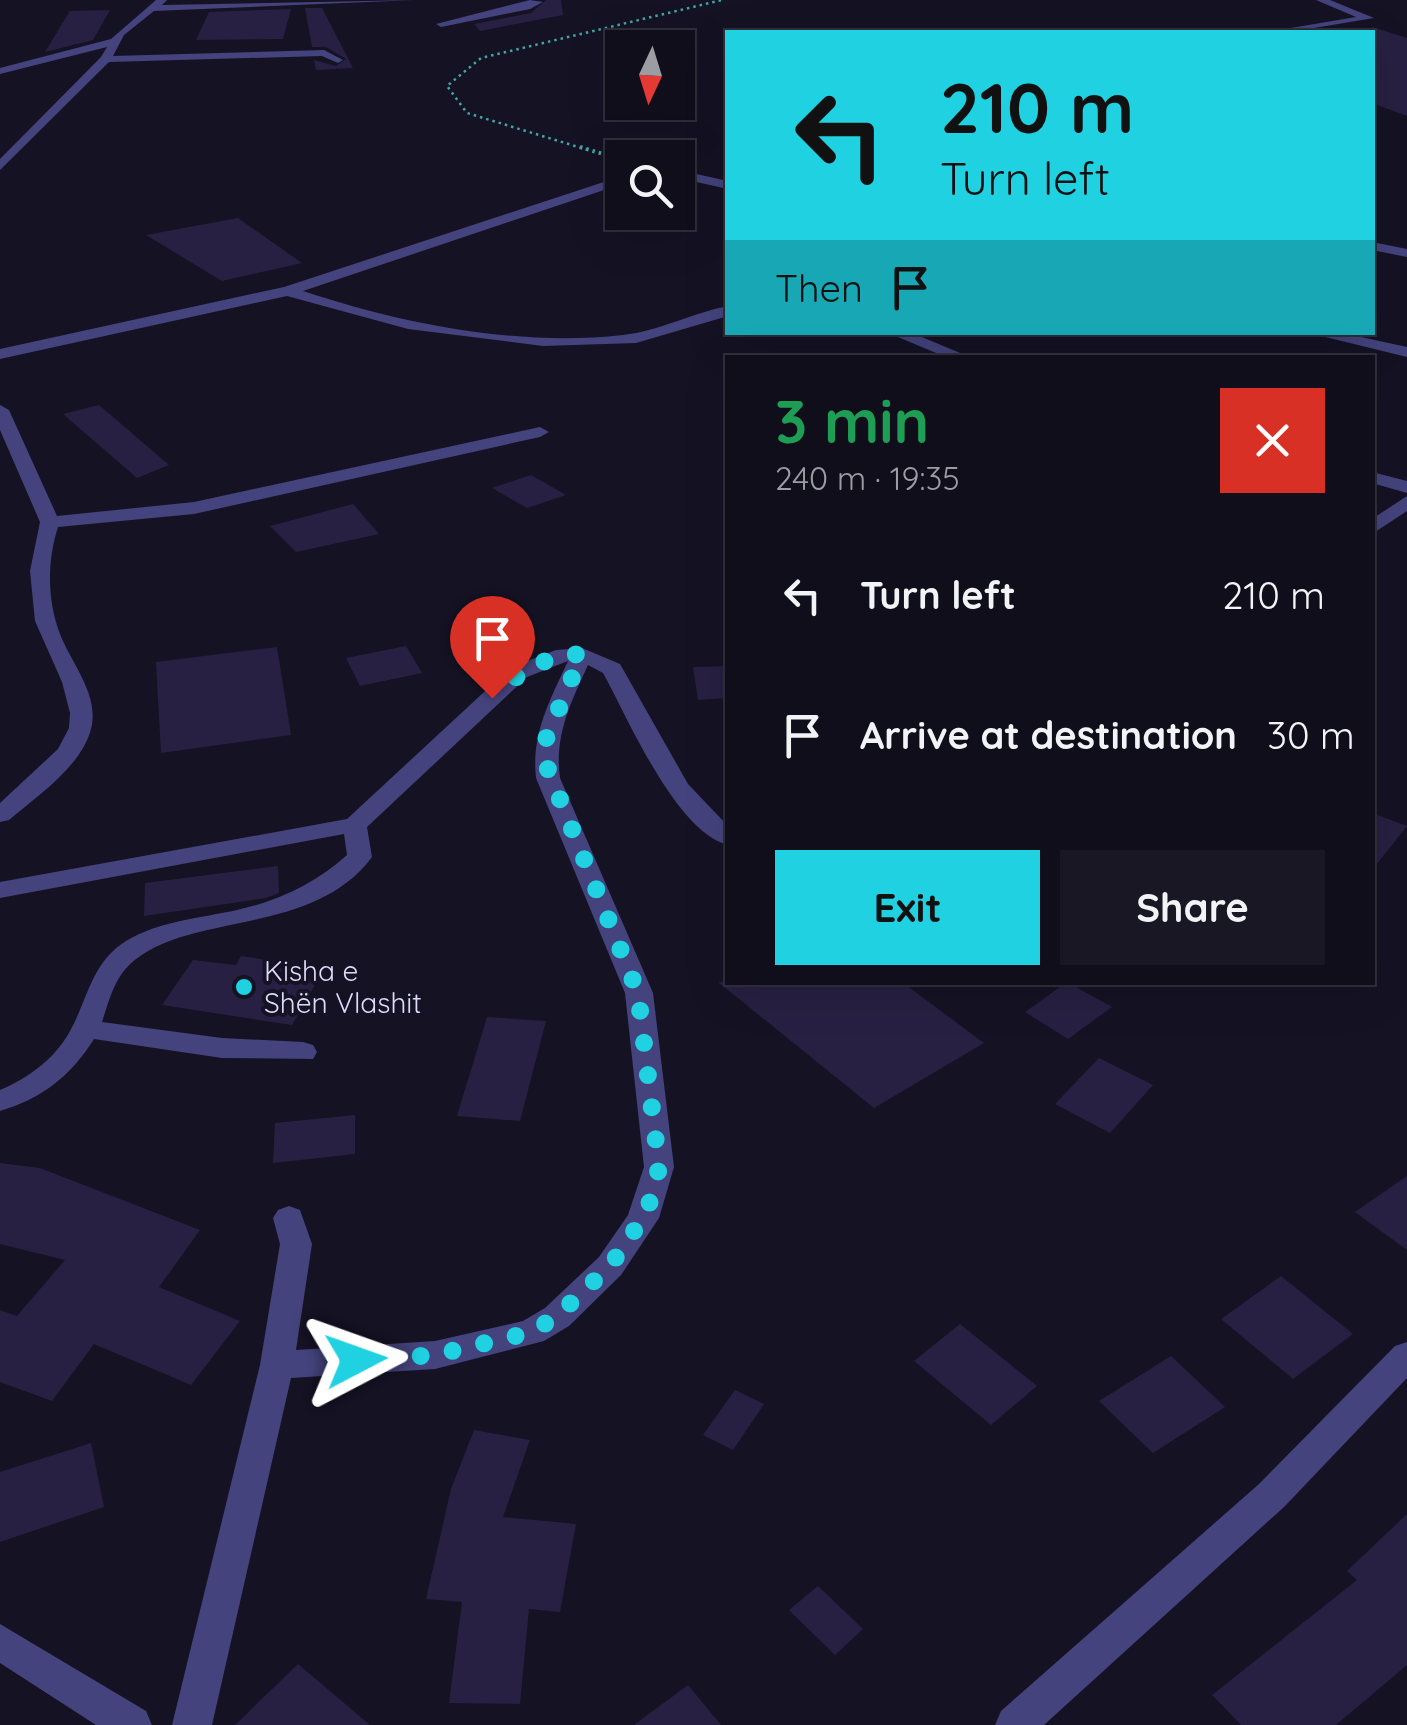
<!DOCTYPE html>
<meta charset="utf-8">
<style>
:root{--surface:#100e1b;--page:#191724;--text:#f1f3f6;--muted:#9c9ca3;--line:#302e3a;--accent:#1fd1e1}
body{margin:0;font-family:Quicksand,sans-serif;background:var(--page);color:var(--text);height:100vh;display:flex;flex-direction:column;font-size:38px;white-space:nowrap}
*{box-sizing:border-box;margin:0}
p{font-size:32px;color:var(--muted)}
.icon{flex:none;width:55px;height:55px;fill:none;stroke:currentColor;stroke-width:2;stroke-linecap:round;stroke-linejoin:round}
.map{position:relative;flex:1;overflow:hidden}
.drawer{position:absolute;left:725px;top:355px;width:650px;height:630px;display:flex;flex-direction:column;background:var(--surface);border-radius:0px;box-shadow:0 10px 40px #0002,0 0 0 2px var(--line)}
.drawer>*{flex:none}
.banner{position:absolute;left:725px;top:30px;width:650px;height:305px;border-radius:0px;box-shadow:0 10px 40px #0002,0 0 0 2px var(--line);background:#1fd1e1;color:#111;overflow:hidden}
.needle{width:65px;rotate:184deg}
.controls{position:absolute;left:605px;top:30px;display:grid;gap:20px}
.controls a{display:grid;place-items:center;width:90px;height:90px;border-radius:0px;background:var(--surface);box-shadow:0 10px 40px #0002,0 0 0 2px var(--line);font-size:50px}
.pin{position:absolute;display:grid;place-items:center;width:85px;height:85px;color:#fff;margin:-102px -42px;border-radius:50% 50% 50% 0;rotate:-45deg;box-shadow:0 0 10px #0007}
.pin .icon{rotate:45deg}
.me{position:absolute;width:110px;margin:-55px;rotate:86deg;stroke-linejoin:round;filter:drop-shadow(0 0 8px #0008)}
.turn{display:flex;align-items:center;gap:35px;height:210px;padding:0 50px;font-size:45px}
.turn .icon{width:130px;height:130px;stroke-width:2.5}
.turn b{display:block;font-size:70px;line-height:85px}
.then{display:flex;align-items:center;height:95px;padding:0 50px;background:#0003;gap:20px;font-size:38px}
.round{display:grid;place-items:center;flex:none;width:105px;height:105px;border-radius:0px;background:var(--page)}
.summary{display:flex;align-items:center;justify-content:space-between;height:170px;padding:0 50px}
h1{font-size:60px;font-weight:800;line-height:75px;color:#1e9e55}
.button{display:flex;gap:20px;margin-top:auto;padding:20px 50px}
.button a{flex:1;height:115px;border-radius:0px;background:var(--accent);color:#111;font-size:40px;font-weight:800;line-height:115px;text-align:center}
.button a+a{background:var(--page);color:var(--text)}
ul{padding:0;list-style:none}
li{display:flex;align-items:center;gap:30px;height:140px;padding:0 50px}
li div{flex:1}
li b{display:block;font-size:38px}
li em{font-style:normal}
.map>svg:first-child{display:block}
</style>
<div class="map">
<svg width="1407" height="1725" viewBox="0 0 1407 1725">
<rect width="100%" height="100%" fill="#151224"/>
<g fill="#272042">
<path d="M546,0H561L563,15L480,31L474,24L531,13Z"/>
<path d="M305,8H322L353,68L316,70L314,60L336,66L346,59L326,47H312Z"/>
<path d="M291,9L283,39L196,40L209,12Z"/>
<path d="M110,10L93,40L45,52L70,11Z"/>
<path d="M1372,27L1407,38V116L1372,103Z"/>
<path d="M238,218L302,263L222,281L146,235Z"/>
<path d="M99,405L169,465L137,478L63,414Z"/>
<path d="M531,475L566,495L527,508L492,488Z"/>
<path d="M353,504L379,534L296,552L270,526Z"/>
<path d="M406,646L422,673L360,686L346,658Z"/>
<path d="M277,647L291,735L161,753L156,662Z"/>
<path d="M728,666V698L698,700L693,667Z"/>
<path d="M1372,813L1407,826L1372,870Z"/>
<path d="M278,866L279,893L266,898L144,916L145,883Z"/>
<path d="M241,956L324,969L292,1025L162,1005L193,960L236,965Z"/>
<path d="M718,982H902L984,1043L874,1108Z"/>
<path d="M1067,982L1112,1007L1068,1039L1025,1012Z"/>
<path d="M487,1017L546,1021L520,1121L457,1116Z"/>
<path d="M1099,1058L1153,1085L1110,1133L1055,1104Z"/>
<path d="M355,1115V1154L273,1163L275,1123Z"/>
<path d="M0,1163L40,1168L200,1230L159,1287L240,1321L191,1385L94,1344L52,1401L0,1382V1310L17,1316L65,1260L0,1244Z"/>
<path d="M1407,1176V1250L1355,1212Z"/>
<path d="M1281,1276L1353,1334L1293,1379L1221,1319Z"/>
<path d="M960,1324L1037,1386L991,1425L914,1361Z"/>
<path d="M1171,1356L1225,1407L1153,1453L1099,1401Z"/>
<path d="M735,1390L764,1404L733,1450L703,1435Z"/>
<path d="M474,1430L530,1440L503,1517L576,1524L560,1612L529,1609L520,1704L449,1703L462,1602L426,1599L451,1489Z"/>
<path d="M91,1443L104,1507L0,1542V1472Z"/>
<path d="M1407,1514V1665L1336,1725H1241L1212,1695L1357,1580L1347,1571Z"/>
<path d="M818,1586L863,1629L835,1655L789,1610Z"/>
<path d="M298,1664L370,1725H235Z"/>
<path d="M688,1685L721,1725H634Z"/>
</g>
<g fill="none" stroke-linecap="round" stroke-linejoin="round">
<path stroke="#3fa8a0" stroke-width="2.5" stroke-dasharray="2.5 4" stroke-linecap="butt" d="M588,150L467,113L447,86L481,58L722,0"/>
<path stroke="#3fa8a0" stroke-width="4" stroke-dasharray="2.5 4" stroke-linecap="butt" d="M580,147L616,158"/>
<g fill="#44437d" fill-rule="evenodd">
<path d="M156,0H167L162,5L415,0L154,11L124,35L113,56L324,50L343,60L338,63L322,56L109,62L0,170V159L101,57L107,47L0,74V68L111,39Z"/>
<path d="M530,0L543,2L530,9L441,27L436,24Z"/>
<path d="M1316,0H1330L1374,18L1290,32H1267L1356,17Z"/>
<path d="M678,170L728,181V189L678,178Z"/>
<path d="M622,176V184L303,291C403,324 518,347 623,335C659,331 692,313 728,306V316L636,343L543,346L408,329L287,296L0,359V349L284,287Z"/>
<path d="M1372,242L1407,249V257L1372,250Z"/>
<path d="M886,332H910L972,358H948Z"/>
<path d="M1305,332H1338L1407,347V357Z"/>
<path d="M0,405L9,410L57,516L194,502L540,427L549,432L540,437L194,514L58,527C47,561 47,600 60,634C71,663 100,695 91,729C81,767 37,796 9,820L0,822V803L58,749L69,728L70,713L62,682L35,621L30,571L40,522L0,430Z"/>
<path d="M1372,472L1407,481V493L1372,483Z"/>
<path d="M1407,496V511L1372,534V519Z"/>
<path d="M582,648L620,664L688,784L728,826V845C676,832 628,718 603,673L588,665C571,702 554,736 560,778L653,993L674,1167L659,1218L621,1275L569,1326L544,1341L435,1369L291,1378L212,1725H172L260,1365L280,1244L273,1218L278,1210L289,1206L300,1210L312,1244L296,1350L435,1341L523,1321L545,1308L599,1257L628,1215L644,1167L625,993L536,778C531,734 550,700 568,661L527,677L367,827L372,857C310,941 174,909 123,972C112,987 108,1004 102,1022L222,1038L303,1042L313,1045L317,1052L313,1059L222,1058L94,1039C71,1076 41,1099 0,1111V1090C28,1078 55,1059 70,1031C88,999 91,963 126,941C159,921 201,918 237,910C278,901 316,883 347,855L344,834L0,898V882L347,819L511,667L556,650Z"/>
<path d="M1407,1342V1378L1285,1506L1044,1725H995L1001,1711L1259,1484L1395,1346Z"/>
<path d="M0,1624L146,1711L152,1725H96L0,1663Z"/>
</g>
</g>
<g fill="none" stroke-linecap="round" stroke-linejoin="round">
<path stroke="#1fd1e1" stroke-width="18" stroke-dasharray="0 32.4" d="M356,1360L435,1355L532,1332L557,1316L610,1266L643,1218L654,1192L659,1167L638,993L543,757L546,739L582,654C543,656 520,671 492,698"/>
</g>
<circle fill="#1fd1e1" stroke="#151224" stroke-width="4" cx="244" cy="987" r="10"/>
<g text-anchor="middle" stroke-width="8" stroke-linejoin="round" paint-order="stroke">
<g font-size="28" fill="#dddafa" stroke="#151224" text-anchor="start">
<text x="264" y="981">Kisha e<tspan x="264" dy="32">Shën Vlashit</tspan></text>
</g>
</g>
</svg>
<div class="controls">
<a><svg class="needle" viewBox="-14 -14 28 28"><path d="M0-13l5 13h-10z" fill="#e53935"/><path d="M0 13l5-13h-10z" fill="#9c9ca3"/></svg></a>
<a><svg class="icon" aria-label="search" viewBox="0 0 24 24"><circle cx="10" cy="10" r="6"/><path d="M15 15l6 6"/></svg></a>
</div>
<div class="pin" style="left:492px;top:698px;background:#d93025"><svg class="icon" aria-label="arrive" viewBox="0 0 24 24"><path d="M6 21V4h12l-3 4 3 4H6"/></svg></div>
<svg class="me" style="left:356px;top:1360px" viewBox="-20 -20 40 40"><path d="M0-17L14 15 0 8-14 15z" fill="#1fd1e1" stroke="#fff" stroke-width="4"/></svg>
<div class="banner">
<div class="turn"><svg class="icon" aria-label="left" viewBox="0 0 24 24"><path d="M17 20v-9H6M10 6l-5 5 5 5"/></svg><div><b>210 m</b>Turn left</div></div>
<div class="then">Then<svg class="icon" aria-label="arrive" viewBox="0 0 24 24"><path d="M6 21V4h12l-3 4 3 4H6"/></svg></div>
</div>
<section class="drawer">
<div class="summary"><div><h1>3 min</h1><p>240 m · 19:35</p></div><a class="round" style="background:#d93025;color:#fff"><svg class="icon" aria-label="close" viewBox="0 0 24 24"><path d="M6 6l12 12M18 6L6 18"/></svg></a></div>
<ul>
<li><svg class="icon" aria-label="left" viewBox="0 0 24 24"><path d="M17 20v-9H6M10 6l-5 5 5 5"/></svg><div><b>Turn left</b></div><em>210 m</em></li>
<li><svg class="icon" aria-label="arrive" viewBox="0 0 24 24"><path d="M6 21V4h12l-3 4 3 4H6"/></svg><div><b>Arrive at destination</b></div><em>30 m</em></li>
</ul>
<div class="button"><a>Exit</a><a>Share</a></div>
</section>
</div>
